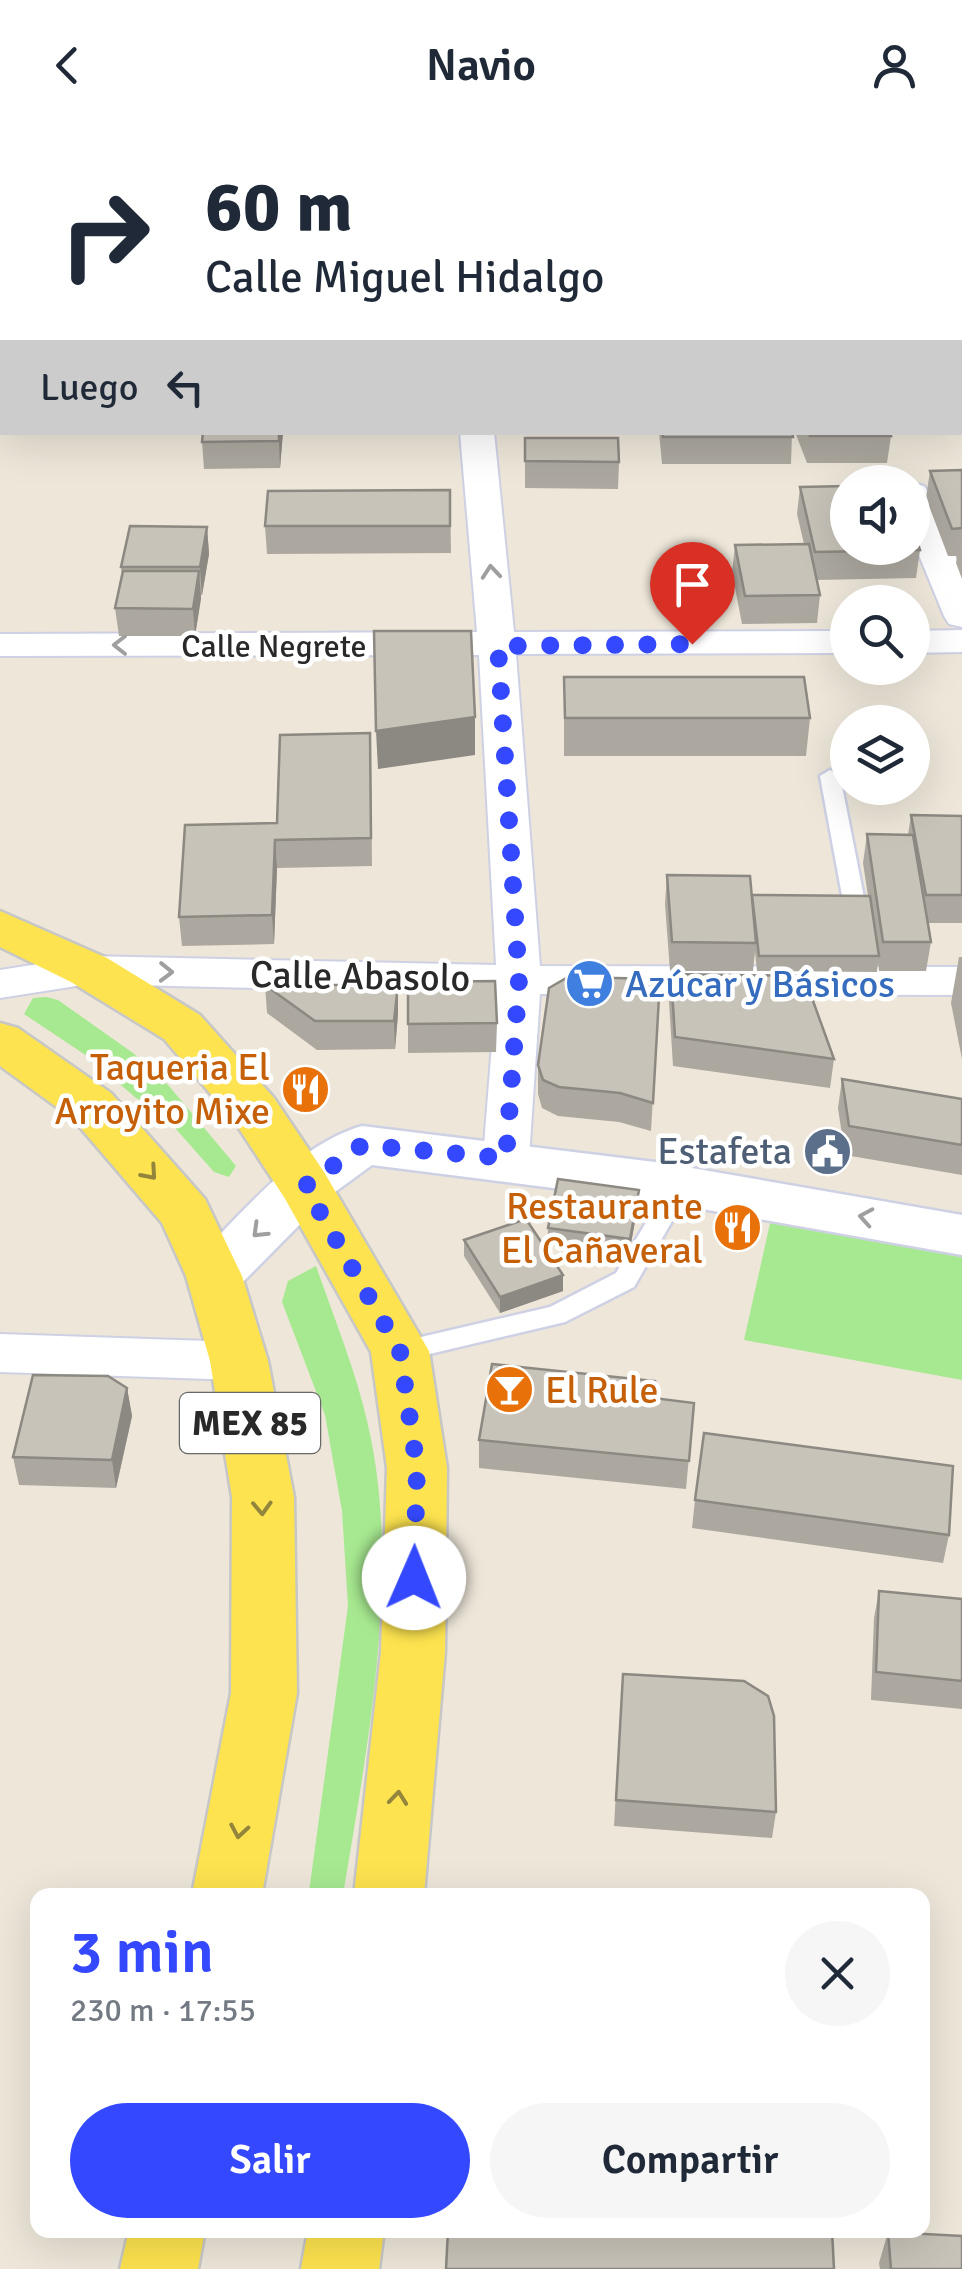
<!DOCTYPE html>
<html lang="es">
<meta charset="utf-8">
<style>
:root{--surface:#fff;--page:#f6f6f7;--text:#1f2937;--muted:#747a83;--accent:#3449ff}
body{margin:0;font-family:Signika,sans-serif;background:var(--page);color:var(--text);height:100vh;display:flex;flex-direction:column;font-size:38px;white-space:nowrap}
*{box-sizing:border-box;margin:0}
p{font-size:32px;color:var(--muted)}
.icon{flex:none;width:55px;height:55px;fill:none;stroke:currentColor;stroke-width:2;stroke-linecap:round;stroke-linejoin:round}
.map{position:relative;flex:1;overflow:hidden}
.panel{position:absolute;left:30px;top:1758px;width:900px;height:350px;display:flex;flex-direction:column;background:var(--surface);border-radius:20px;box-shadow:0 10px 40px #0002}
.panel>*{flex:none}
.hud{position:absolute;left:0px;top:0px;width:962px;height:305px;box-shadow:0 10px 40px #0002;background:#fff;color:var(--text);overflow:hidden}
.tools{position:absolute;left:830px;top:335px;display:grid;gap:20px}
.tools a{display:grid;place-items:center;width:100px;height:100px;border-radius:50%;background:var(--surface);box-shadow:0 10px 40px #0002;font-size:50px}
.pin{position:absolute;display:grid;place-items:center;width:85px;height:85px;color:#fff;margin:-102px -42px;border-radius:50% 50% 50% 0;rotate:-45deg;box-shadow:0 0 10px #0007}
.pin .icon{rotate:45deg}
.me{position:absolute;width:110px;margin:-55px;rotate:1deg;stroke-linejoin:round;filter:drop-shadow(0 0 8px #0008)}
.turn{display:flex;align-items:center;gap:35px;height:210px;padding:0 40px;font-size:45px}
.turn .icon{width:130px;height:130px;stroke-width:2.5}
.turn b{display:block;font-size:70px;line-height:85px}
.then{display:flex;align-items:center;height:95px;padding:0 40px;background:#0003;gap:20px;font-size:38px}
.round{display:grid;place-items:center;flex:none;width:105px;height:105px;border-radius:52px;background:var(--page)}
.overview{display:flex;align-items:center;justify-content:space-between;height:170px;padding:0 40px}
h1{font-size:60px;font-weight:600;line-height:75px;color:var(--accent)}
.primary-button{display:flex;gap:20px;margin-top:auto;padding:20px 40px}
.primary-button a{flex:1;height:115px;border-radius:60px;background:var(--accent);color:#fff;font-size:40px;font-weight:600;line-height:115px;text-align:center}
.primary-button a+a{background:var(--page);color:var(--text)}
header{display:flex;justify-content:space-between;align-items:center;height:130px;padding:0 40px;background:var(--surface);font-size:45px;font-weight:600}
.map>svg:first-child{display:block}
</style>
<header><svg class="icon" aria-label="back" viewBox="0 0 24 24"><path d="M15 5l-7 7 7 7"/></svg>Navio<svg class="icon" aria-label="person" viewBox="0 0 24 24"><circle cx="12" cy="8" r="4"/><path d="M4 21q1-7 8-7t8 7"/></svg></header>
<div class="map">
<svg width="962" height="2139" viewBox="0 0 962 2139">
<rect width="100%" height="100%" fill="#ede6d9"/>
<g fill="#a7e990">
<path d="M46,867L58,870L133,923L169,956L236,1036L229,1047L214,1042L160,981L136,968L87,926L24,884L33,868Z"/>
<path d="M771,1089L962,1122V1250L744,1210Z"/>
<path d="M316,1136C334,1188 356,1241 368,1295C402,1441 367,1619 343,1765H310L309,1762L348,1476L342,1381L325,1285L282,1172L288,1151Z"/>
</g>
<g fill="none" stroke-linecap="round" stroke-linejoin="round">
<defs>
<g id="service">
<path d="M830,640L840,646L870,798L859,805L848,798L820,646Z"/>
<path d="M682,1044L694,1053L634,1157L565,1192L400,1231L391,1228L387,1221L391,1214L550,1177L616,1143L673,1047Z"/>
</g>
<g id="minor">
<path d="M439,0H467L468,2H440Z"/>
<rect x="960" y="24" width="2" height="18"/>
<rect x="0" y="138" width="2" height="18"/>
<rect x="960" y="141" width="2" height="18"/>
<rect x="960" y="261" width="2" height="20"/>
<path d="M460,302H494L514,502L848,501V523L516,524L540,836L962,837V865L540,864L529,1028L523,1040L506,1045L489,1040L483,1028L496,864L89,854L0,868V840L89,826L496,835L479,525L0,526V504L477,502Z"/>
<path d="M912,353L924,356L929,363L962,442V497L949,494L944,486L912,408Z"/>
<path d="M962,500V522L912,523V501Z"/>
<path d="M0,1204L239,1212L257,1217L264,1231L257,1245L239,1250L0,1242Z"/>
</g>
<path id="tertiary" d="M362,996L663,1033L962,1085V1125L663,1072L372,1035L324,1070L234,1161L214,1167L194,1161L186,1146L194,1131C242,1084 296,1015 362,996Z"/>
<g id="primary">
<path d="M0,781L107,828L200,885L274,968L324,1042L429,1221L447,1338L445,1522L424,1765H354L381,1522L387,1338L371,1222L284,1067L236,994L164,909L71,852L0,817Z"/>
<path d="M0,893L18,898L111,963L205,1069L242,1146L268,1231L294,1367L297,1563L262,1765H192L231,1563L232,1367L210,1231L186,1146L162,1093L73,989L0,936Z"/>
<path d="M129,2100H205L198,2139H120Z"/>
<path d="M308,2100H384L379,2139H301Z"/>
</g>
</defs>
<use href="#service" stroke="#ced1e4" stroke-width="5"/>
<use href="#minor" stroke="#ced1e4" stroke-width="4"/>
<use href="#tertiary" stroke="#ced1e4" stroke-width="5"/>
<use href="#primary" stroke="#c7c7c7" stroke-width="5"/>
<use href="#service" fill="#fff" fill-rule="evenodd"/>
<use href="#minor" fill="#fff" fill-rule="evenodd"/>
<use href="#tertiary" fill="#fff" fill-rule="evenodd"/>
<use href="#primary" fill="#fde34f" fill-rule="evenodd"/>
</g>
<g fill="#aca89f">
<rect x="212" y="0" width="209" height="2"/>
<rect x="960" y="36" width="2" height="47"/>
<path d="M962,207V251H960V218Z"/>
<path d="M283,302L280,338L204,339L202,312Z"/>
<path d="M659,302H792L791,334H662Z"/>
<path d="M795,302H889L891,306L887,333H807Z"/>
<path d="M525,308L619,332L618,359L525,358Z"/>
<path d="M962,340V449L956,433L957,426H948L926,368L930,341Z"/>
<path d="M848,356V418L920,420L916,448L817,450L820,465L817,493L742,494L732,442L735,415L804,414L797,384L800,357Z"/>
<path d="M450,360L451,423L267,424L265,396Z"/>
<path d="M207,397L209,424L202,465H201L195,506H119L115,478L122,445L121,437Z"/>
<path d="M564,547L810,588L806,626H564Z"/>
<path d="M371,632L372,736L277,738L274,814L182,816L179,787L277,693Z"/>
<path d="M911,685L962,686V793H928L931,812L926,841H879L878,833L877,842L757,841L755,822L753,841H670L665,774L667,745L752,769L868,766L863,733L867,704L908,705Z"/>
<path d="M959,827H962V929L951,873Z"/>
<path d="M671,844L834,929L830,958L673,936L669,872Z"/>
<path d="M660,849L651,1001L619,992L558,986L542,978L538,964V935Z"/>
<path d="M408,852L497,893L496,922L408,923Z"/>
<path d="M265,855H398V884L395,919L317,920L267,883Z"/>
<path d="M842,949L962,969V1045L845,1025L838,978Z"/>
<path d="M638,1075L629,1124L547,1114L548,1098Z"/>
<path d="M464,1110L563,1161L500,1183L464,1126Z"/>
<path d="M127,1258L132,1286L116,1358L19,1355L13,1327Z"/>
<path d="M694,1273L686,1359L479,1338V1310Z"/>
<path d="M695,1370L949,1405L943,1433L692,1398Z"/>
<path d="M879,1461L962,1469V1579L871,1570L874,1488Z"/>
<path d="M623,1544L776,1682L772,1708L614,1696Z"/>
<path d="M888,2102L962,2139H880L879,2133Z"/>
</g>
<g fill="#8c8882">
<path d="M279,302H283L280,338L279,311Z"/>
<path d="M207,397L209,424L202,465L200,437Z"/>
<path d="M199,441L201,469L195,506L193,479Z"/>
<path d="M475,587V625L378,639L376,601Z"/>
<path d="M275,710L277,738L274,814L272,785Z"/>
<path d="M398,855V884L395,919L394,891Z"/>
<path d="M639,1060L638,1075L629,1124L630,1109Z"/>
<path d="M563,1145V1161L500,1183V1167Z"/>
<path d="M127,1258L132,1286L116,1358L112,1330Z"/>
</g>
<g fill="#c8c3b9" stroke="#8c8882" stroke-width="2.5">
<path d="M960,36H962V57L960,48Z"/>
<path d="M203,302H279V311L202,312Z"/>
<path d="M663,302H792L793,307H663Z"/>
<path d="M808,302H889L891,306H810Z"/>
<path d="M525,308H618L619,332L525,331Z"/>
<path d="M962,340V398L952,399L930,341Z"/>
<path d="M848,356V379H840L846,400H848V418H912V395L920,420L815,422L800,357Z"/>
<path d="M450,360V396H265L268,361Z"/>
<path d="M130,396L207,397L200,437H121Z"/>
<path d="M809,414L820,465L745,466L735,415Z"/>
<path d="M123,441H199L193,479L115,478Z"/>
<path d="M374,501H471L475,587L376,601Z"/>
<path d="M564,547H804L810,588H565Z"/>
<path d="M370,603L371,708L275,710L272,785L179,787L185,695L277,693L280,605Z"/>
<path d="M911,685L962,686V765H926Z"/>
<path d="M867,704L913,705L931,812H883Z"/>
<path d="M667,745L750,746L756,813L672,812Z"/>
<path d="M752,765L870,766L879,826H759Z"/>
<path d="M671,844L804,846L834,929L675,907Z"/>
<path d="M568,847L660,849L653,973L620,963L559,957L543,950L538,935L549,858Z"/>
<path d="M495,851L497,893L408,894V852Z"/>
<path d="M265,855H398L394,891H315Z"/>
<path d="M842,949L962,969V1015L849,996Z"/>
<path d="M558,1049L639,1060L630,1109L548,1098Z"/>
<path d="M526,1089L563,1145L500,1167L464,1110Z"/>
<path d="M492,1234L655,1251L653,1268L694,1273L689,1331L479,1310Z"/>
<path d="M33,1245L108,1246L127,1258L112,1330L13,1327Z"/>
<path d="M704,1303L953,1336L949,1405L695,1370Z"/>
<path d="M879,1461L962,1469V1551L876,1542Z"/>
<path d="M623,1544L744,1551L768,1566L774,1586L776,1682L616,1670Z"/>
<path d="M448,2100H832L834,2139H446Z"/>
<path d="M888,2102L962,2106V2139H891Z"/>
</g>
<defs><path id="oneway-chevron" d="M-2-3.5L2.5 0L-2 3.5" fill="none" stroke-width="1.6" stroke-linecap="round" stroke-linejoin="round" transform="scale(2.5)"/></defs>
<g stroke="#9f9f9f">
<use href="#oneway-chevron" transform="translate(491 442) rotate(-95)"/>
<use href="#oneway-chevron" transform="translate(120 515) rotate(-180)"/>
<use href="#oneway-chevron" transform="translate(166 842) rotate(1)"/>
<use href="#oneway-chevron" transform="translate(866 1087) rotate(-170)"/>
<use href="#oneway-chevron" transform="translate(259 1101) rotate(136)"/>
</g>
<g stroke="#93863c">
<use href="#oneway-chevron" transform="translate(150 1043) rotate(49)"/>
<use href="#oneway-chevron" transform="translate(262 1378) rotate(88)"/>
<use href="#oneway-chevron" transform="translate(398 1668) rotate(-84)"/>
<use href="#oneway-chevron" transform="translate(239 1701) rotate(100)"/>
</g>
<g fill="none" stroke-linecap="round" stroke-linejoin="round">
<path stroke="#3449ff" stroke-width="18" stroke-dasharray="0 32.4" d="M414,1448L417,1338L400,1221L305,1056L362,1015L506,1028L519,850L498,516L692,514"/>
</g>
<defs>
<symbol id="supermarket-disc" viewBox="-11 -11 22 22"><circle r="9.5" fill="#3f7fe0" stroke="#fff"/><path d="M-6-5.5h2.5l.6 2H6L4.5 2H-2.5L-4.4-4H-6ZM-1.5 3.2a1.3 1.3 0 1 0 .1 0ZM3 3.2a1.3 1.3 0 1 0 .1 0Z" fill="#fff"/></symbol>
<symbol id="restaurant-disc" viewBox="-11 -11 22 22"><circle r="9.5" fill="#e8710a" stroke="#fff"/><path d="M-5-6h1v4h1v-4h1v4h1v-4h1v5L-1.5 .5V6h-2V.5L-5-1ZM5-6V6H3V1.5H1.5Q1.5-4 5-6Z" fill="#fff"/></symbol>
<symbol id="civic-disc" viewBox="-11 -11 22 22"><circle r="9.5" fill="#5c6f8a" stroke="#fff"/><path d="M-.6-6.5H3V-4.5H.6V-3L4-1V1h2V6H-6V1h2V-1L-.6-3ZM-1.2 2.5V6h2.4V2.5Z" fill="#fff"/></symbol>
<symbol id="bar-disc" viewBox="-11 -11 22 22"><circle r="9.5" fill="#e8710a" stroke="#fff"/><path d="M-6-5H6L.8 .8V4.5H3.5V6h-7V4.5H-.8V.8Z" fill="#fff"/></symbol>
</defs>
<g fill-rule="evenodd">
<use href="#supermarket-disc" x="562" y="826" width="55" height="55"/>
<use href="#restaurant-disc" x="278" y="932" width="55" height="55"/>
<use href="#civic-disc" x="800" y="994" width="55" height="55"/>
<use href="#restaurant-disc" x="710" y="1070" width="55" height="55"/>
<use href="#bar-disc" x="482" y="1232" width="55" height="55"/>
</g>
<g text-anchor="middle" stroke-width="9" stroke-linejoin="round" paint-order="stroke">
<g font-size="32" fill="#292929" stroke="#fff">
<text x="274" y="527">Calle Negrete</text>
</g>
<rect fill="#fff" stroke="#696969" stroke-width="2.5" x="180" y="1263" width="140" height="60" rx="8"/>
<g font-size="35" font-weight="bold" fill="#292929">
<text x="250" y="1305">MEX 85</text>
</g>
<g font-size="38" fill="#292929" stroke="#fff">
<text transform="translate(360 846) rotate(1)" y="13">Calle Abasolo</text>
</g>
<g font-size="38" fill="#366cbe" stroke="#fff" text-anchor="start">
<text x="625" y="867">Azúcar y Básicos</text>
</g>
<g font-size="38" fill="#c56008" stroke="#fff" text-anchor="end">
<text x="270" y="950">Taqueria El<tspan x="270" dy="44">Arroyito Mixe</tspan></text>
<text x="703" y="1089">Restaurante<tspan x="703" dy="44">El Cañaveral</tspan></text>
<text x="545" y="1273" text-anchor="start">El Rule</text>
</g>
<g font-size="38" fill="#4e5e75" stroke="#fff" text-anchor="end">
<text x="792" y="1034">Estafeta</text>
</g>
</g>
</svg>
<div class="tools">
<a><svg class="icon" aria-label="sound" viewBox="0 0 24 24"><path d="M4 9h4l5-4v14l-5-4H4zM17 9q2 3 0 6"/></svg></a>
<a><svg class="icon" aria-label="search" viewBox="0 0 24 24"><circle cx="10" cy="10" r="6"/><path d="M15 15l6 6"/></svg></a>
<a><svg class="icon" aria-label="layers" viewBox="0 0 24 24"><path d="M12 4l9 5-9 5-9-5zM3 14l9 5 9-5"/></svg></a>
</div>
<div class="pin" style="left:692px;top:514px;background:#d93025"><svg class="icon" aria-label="arrive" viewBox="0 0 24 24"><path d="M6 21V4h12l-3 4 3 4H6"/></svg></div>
<svg class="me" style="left:414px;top:1448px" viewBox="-20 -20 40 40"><circle r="19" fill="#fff"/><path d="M0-13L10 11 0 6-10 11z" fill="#3449ff"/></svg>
<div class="hud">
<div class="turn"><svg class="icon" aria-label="right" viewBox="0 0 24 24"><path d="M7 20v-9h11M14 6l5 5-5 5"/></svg><div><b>60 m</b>Calle Miguel Hidalgo</div></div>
<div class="then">Luego<svg class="icon" aria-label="left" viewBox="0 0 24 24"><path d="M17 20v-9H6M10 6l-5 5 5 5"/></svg></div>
</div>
<section class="panel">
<div class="overview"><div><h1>3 min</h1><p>230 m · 17:55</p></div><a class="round"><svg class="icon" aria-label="close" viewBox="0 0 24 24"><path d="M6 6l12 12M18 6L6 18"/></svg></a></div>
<div class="primary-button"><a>Salir</a><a>Compartir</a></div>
</section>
</div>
